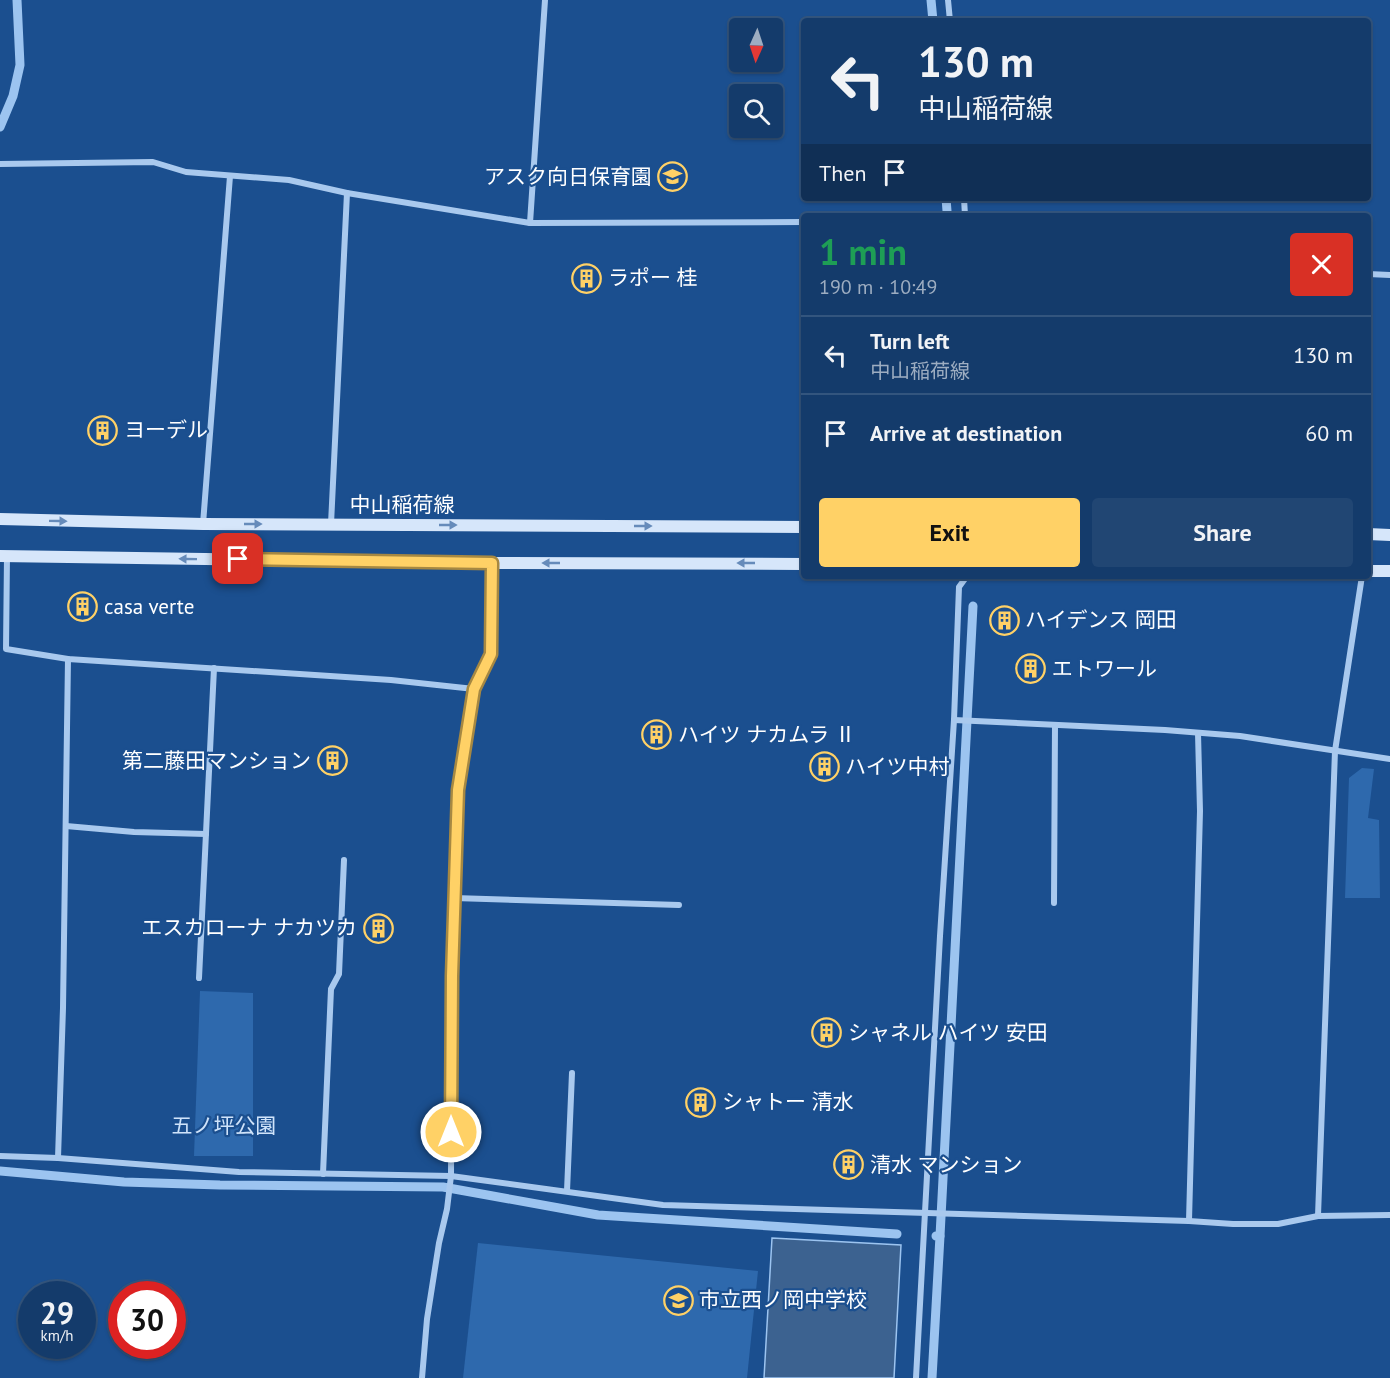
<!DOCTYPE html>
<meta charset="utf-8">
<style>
:root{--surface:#143b6b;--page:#214673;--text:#f1f3f6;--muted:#9dadc1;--line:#33557e;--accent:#ffd166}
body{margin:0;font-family:"PT Sans","Noto Sans JP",sans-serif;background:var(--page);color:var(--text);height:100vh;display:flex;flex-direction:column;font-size:22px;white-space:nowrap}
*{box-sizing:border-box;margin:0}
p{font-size:20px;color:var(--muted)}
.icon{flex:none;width:33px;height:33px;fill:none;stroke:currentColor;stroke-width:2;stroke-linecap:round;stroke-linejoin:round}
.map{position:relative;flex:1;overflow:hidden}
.sheet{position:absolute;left:801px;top:213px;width:570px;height:366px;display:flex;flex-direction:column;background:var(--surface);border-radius:6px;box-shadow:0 2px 4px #0004,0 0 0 2px var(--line)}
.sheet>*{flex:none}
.banner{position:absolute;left:801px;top:18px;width:570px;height:183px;border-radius:6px;box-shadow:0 2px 4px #0004,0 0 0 2px var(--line);background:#143b6b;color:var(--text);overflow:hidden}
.needle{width:39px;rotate:183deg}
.controls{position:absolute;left:729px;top:18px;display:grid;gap:12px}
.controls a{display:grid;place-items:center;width:54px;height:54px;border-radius:6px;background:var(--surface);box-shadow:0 2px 4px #0004,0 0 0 2px var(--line);font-size:30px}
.speed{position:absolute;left:18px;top:1281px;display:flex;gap:12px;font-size:30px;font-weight:700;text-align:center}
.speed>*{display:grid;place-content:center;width:78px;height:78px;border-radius:50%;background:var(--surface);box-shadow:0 2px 4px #0004,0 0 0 2px var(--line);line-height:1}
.speed small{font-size:15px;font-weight:400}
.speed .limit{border:9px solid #d22;background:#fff;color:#111}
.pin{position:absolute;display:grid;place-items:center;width:51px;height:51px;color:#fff;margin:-26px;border-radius:12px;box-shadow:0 3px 9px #0006}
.me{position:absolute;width:66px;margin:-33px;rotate:0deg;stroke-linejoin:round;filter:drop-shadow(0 0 4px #0008)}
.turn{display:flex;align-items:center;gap:21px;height:126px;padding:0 18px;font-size:27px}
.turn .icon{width:78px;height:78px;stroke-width:2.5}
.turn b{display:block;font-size:42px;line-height:51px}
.then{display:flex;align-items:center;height:57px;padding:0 18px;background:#0003;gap:12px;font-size:22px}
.round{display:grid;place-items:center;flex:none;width:63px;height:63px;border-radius:6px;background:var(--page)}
.summary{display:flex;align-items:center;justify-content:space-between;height:102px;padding:0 18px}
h1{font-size:36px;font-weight:800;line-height:45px;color:#1e9e55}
.action{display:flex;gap:12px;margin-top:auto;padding:12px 18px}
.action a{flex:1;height:69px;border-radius:6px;background:var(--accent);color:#111;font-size:24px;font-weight:800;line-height:69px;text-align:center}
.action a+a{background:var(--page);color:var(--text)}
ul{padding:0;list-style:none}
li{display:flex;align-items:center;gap:18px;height:78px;padding:0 18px;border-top:2px solid var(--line)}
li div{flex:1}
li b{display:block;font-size:22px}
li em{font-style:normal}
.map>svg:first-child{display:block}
</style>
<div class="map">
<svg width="1390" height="1378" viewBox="0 0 1390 1378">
<rect width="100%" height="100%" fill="#1b4f8f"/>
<g fill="#2e69ad">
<path d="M1362,768L1374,769L1368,818L1379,820L1380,898H1345L1349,778Z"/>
<path d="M200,991L253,993V1156H194Z"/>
<path d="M478,1243L758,1271L747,1378H463Z"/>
</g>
<path fill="#3c6290" stroke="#9cc4f0" stroke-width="1.5" d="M772,1238L901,1245L894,1378H764Z"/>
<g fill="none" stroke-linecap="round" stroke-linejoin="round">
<g stroke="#9cc4f0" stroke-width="9">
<path d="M931,0L933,21"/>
<path d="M0,127L13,96L20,65L17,0"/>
<path d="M946,198L947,211"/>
<path d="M0,1171L124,1182L220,1185L443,1187L598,1215L897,1234"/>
<path d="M940,1236L973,606"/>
<path d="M932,1378L940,1236H936"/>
</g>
<g stroke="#a9c9ee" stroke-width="6">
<path d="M948,0L950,21"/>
<path d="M0,164L153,162L186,172L289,180L347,193L530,223L804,222"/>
<path d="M964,198L965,216"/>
<path d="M530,223L545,0"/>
<path d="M1368,274L1390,275"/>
<path d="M203,524L230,176"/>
<path d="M331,524L347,193"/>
<path d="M7,556L6,649L68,659L391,680L474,689"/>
<path d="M954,720L1165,730L1240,736L1390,759"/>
<path d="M66,826L134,832L206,834"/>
<path d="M454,898L679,905"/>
<path d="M1054,903L1055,725"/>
<path d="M199,978L214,668"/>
<path d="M0,1156L58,1158L239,1172L451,1176L663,1205L1189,1221L1233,1224H1278L1318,1216L1390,1215"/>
<path d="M58,1158L63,1008L68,659"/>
<path d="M323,1174L331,989L339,974L344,860"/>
<path d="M567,1191L572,1073"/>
<path d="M1318,1216L1335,751L1362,576"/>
<path d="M1189,1221L1200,811L1198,733"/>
<path d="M422,1378L427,1319L439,1243L447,1209L451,1176L452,977L458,790L474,689L491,654L492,563"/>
<path d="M916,1378L940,936L954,720L959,587L967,576"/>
</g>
<g stroke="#d6e6fa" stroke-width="12">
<path d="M0,519L203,524L804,527"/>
<path d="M1368,534L1390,535"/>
<path d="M0,556L492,563L804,564"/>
<path d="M1368,571H1390"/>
</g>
</g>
<defs><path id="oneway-solid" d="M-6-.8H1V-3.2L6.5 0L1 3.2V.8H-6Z" transform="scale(1.5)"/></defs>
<g fill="#668bba">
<use href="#oneway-solid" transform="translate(58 521) rotate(1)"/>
<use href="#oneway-solid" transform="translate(253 524)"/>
<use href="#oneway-solid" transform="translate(448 525)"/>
<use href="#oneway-solid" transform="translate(643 526)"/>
<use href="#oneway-solid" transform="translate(188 559) rotate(-179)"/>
<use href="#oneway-solid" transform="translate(551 563) rotate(-180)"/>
<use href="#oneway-solid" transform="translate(746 563) rotate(-180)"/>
</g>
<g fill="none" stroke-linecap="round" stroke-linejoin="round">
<defs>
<path id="route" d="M238,559L492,563L491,654L474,689L458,790L452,976L451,1132"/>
</defs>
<use href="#route" stroke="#a68842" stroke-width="15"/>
<use href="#route" stroke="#ffd166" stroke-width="10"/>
</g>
<defs>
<symbol id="school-ring" viewBox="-11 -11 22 22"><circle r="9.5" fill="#1b4f8f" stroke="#ffd166" stroke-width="1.5"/><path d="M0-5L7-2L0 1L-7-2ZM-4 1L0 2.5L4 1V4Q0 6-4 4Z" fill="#ffd166"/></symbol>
<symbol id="building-ring" viewBox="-11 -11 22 22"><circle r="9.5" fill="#1b4f8f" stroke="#ffd166" stroke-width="1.5"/><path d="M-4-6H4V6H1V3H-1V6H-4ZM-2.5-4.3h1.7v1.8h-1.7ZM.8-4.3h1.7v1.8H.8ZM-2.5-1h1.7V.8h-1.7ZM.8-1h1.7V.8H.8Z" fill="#ffd166"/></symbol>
</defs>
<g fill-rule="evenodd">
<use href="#school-ring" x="656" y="160" width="33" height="33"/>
<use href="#building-ring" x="570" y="262" width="33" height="33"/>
<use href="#building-ring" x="86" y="414" width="33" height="33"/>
<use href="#building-ring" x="66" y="590" width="33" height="33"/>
<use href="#building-ring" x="988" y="604" width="33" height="33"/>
<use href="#building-ring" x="1014" y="652" width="33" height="33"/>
<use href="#building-ring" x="640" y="718" width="33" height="33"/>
<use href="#building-ring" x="316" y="744" width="33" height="33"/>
<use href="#building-ring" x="808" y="750" width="33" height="33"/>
<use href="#building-ring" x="362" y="912" width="33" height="33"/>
<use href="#building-ring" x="810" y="1016" width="33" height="33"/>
<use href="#building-ring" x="684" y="1086" width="33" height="33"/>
<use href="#building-ring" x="832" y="1148" width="33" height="33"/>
<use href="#school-ring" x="662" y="1284" width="33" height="33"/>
</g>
<g text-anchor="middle" stroke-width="4.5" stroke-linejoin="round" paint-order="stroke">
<g font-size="21" fill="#fff" stroke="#1b4f8f" text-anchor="start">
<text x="652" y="184" text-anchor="end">アスク向日保育園</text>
<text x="608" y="285">ラポー 桂</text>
<text x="124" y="437">ヨーデル</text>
<text x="104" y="614">casa verte</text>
<text x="1025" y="627">ハイデンス 岡田</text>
<text x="1052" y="676">エトワール</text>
<text x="678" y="742">ハイツ ナカムラ Ⅱ</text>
<text x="311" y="768" text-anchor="end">第二藤田マンション</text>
<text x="845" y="774">ハイツ中村</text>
<text x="357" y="935" text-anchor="end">エスカローナ ナカツカ</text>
<text x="848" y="1040">シャネル ハイツ 安田</text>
<text x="722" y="1109">シャトー 清水</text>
<text x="870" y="1172">清水 マンション</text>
<text x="699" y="1307">市立西ノ岡中学校</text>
</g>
<g font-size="21" fill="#fff" stroke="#1b4f8f">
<text x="402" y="512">中山稲荷線</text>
</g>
<g font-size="21" fill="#cfe3fa" stroke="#1b4f8f">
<text x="224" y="1133">五ノ坪公園</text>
</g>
</g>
</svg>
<div class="controls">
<a><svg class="needle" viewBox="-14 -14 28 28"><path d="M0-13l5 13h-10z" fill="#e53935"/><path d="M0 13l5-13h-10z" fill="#9dadc1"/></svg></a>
<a><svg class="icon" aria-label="search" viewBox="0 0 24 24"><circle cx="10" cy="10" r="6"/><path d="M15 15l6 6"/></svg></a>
</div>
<div class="speed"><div>29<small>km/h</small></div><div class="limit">30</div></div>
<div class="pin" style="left:238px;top:559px;background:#d93025"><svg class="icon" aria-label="arrive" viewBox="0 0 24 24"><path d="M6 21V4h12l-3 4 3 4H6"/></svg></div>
<svg class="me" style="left:451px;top:1132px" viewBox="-20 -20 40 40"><circle r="17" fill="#ffd166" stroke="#fff" stroke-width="3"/><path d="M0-11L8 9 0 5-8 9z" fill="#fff"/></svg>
<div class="banner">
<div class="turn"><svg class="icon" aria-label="left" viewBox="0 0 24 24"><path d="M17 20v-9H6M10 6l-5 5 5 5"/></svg><div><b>130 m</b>中山稲荷線</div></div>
<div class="then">Then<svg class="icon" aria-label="arrive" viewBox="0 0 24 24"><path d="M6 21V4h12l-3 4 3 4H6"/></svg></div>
</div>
<section class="sheet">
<div class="summary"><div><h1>1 min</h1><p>190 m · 10:49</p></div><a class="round" style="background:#d93025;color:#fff"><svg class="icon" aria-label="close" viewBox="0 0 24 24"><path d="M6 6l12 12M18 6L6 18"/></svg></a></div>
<ul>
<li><svg class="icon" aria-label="left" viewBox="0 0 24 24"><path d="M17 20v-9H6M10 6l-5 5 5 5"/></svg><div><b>Turn left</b><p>中山稲荷線</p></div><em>130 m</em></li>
<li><svg class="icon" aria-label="arrive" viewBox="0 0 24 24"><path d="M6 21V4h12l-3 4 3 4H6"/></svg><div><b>Arrive at destination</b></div><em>60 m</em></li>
</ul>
<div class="action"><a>Exit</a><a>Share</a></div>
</section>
</div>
